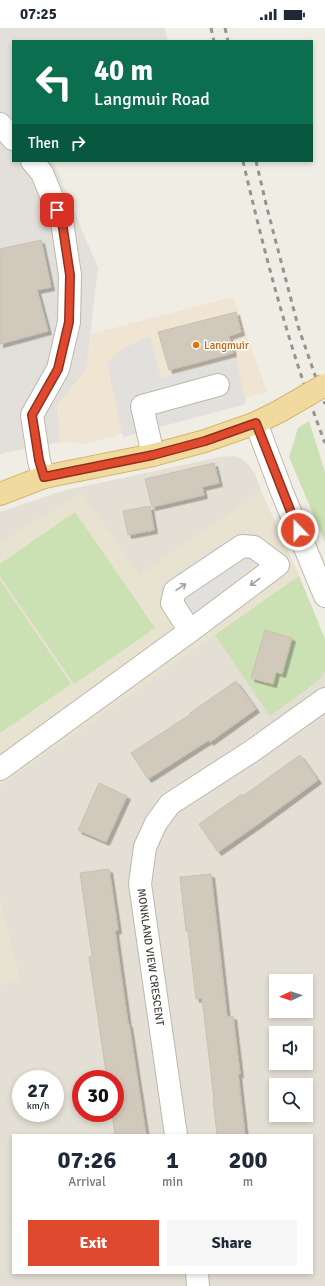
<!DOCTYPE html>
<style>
:root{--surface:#fff;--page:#f6f6f7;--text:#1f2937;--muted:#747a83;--accent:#df4a2e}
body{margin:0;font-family:Signika,sans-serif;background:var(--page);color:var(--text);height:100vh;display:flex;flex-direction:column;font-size:15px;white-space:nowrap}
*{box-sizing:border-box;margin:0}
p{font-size:13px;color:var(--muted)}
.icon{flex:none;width:22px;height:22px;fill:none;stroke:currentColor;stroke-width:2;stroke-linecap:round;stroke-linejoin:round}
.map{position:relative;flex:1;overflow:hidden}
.side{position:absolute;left:12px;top:1106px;width:301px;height:140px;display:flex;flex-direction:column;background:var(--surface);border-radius:0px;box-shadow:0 2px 6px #0003}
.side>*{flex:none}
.top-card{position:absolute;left:12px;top:12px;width:301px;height:122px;border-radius:0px;box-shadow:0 2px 6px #0003;background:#0b6e4f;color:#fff;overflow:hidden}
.needle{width:26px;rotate:267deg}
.controls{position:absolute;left:269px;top:946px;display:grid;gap:8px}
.controls a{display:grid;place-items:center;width:44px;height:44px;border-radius:0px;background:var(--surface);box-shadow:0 2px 6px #0003;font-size:20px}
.speed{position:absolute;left:12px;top:1042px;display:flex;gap:8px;font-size:20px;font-weight:700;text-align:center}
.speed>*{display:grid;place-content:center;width:52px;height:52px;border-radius:50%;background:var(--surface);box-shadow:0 2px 6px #0003;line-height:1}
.speed small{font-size:10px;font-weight:400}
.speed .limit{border:6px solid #d22;background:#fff;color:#111}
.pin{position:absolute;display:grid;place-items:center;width:34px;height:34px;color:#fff;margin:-17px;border-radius:8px;box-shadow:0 2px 6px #0006}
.me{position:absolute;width:44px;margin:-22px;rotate:338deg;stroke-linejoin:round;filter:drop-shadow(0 0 3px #0008)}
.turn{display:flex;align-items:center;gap:14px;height:84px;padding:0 16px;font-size:18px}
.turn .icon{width:52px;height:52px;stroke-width:2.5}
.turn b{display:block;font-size:28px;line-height:34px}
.then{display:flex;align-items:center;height:38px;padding:0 16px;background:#0003;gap:8px;font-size:15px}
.eta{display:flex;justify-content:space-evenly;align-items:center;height:68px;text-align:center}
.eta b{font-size:24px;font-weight:700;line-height:28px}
.action{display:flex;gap:8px;margin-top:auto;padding:8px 16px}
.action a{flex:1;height:46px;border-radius:0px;background:var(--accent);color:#fff;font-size:16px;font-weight:700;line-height:46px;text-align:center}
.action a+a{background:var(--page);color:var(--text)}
.status{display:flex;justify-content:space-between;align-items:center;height:28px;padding:0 20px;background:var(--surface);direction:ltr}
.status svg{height:11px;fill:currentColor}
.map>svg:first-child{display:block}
</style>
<div class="status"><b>07:25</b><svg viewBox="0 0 49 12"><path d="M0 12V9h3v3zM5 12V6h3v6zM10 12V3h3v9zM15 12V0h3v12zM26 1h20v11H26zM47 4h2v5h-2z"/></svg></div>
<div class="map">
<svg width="325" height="1258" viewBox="0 0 325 1258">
<defs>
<filter id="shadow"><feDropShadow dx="3.5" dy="3.5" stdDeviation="0" flood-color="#0004"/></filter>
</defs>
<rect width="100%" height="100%" fill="#f0ede5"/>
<path fill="#e4dfd4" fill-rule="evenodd" d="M234,428L242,431L249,437L255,446L261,463L299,548L325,611V1258H0V484L62,463L220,429ZM276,953H306V983H276ZM276,1005H306V1035H276ZM21,1051H55V1085H21ZM81,1051H115V1085H81ZM276,1057H306V1087H276ZM13,1107H312V1245H13Z"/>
<path fill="#f0e4d3" d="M233,269L267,364L86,416L60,414L57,377L86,341L90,306Z"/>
<path fill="#e3dfda" d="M0,0H164L168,13H13V133H53L98,240L86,341L57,377L60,414L4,425L0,427Z"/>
<g fill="#e8e2d1">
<path d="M261,463L299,548L0,758V515L81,465L140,547Z"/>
<path d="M0,872L20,952L0,957Z"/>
</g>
<g fill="#cbe0b3">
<path d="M309,393L325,444V514L289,429L298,400Z"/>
<path d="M75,484L155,600L74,656L0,548V536Z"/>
<path d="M299,548L325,611V643L321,650L314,656L270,688L215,607Z"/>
<path d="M0,552L71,656L0,705Z"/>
</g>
<g fill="#e2e0dd">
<path d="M150,308L161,350L236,328L246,376L123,409L107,335L122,321Z"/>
<path d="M246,505L255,508L264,513L272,521L177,602L176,594L161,573V558L170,550L230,510Z"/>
</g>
<g fill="#d0c9bc" stroke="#cac0b0" filter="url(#shadow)">
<path d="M41,212L51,259L37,262L48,303L0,316V221Z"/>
<path d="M236,284L241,304L229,308L233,325L169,342L158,304Z"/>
<path d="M214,435L219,455L202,459L204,467L152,479L145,451Z"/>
<path d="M150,478L154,502L128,507L123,483Z"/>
<path d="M265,602L292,610L282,646L276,644L273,656L251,650Z"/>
<path d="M236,653L256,681L210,714L209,712L148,751L131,725L191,686L190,685Z"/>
<path d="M300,727L318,752L261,794L218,824L199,796L242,766L243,768Z"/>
<path d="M99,755L127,768L106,814L78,802Z"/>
<path d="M109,841L118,902L115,903L128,996H129L146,1107H115L112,1085H115V1051H107L89,929L92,928L80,845Z"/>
<path d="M211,846L227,989L233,988L240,1046H238L245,1107H217L213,1071H214L202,970L196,971L188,903H186L180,849Z"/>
</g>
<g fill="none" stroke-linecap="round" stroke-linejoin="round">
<defs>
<g id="minor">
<path d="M0,96L13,111"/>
<path d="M32,133L42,145L62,194L70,247L69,294L58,341L32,387L39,433L44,449"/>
<path d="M256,395L282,464L325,568"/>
<path d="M153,427L142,378L218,357"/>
<path d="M0,741L190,603L278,537L254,519L242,518L175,563L172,575L190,603"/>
<path d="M176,1107L140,856L145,819L156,795L170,776L252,723L325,671"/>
<path d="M197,1245L198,1258"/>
</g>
<path id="major" d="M0,466L44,449L153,427L205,413L256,395L280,383"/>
</defs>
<use href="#minor" stroke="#bdb8ac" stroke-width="24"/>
<use href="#major" stroke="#d4b770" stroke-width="24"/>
<use href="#minor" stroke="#fff" stroke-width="22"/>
<use href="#major" stroke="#f1da9d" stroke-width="22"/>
<g stroke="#949494" stroke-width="3" stroke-dasharray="5 5" stroke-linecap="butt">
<path d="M211,0L214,13"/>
<path d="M225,0L228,13"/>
<path d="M243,133C265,228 290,323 325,415"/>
<path d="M256,133L267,180L298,298L325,376"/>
</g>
<defs>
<path id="major-bridge" d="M280,383L325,357"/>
</defs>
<use href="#major-bridge" stroke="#d4b770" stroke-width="24" stroke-linecap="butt"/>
<use href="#major-bridge" stroke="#f1da9d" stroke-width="22"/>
</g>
<defs><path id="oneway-shaft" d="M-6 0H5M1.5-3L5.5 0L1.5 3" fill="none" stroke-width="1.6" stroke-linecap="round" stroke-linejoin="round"/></defs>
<g stroke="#a09e9a">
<use href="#oneway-shaft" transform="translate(255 554) rotate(143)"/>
<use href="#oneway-shaft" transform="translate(181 559) rotate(-34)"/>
</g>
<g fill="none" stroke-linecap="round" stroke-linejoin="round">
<defs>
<path id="route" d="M57,182L62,194L70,247L69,294L58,341L32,387L39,432L44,449L153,427L205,413L256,395L298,502"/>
</defs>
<use href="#route" stroke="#91301e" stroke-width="10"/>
<use href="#route" stroke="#df4a2e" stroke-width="7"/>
</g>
<circle fill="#e8710a" stroke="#fff" stroke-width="1.5" cx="196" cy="317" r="4"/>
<g text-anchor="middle" stroke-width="3" stroke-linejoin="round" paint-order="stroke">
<g font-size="11" fill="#c56008" stroke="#fff" text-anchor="start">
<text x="204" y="321">Langmuir</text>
</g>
<g font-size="11" fill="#423d36" stroke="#fff">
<text transform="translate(151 929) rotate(82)" y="4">MONKLAND VIEW CRESCENT</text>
</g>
</g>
</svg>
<div class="controls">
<a><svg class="needle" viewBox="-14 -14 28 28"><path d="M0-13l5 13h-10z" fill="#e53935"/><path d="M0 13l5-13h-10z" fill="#747a83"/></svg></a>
<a><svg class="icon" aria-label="sound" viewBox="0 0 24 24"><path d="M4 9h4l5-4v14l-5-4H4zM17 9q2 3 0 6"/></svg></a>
<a><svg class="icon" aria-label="search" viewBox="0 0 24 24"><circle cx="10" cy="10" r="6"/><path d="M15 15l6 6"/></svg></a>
</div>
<div class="speed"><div>27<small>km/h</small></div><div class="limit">30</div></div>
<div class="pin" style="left:57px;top:182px;background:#d93025"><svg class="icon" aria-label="arrive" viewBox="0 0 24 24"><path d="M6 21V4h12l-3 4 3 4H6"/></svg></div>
<svg class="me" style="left:298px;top:502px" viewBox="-20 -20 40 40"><circle r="17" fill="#df4a2e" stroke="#fff" stroke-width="3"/><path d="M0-11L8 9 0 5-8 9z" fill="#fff"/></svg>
<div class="top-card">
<div class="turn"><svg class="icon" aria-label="left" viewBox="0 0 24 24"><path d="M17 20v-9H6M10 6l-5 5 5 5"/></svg><div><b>40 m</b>Langmuir Road</div></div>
<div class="then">Then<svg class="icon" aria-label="right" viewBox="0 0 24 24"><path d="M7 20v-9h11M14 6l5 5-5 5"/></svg></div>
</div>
<section class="side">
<div class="eta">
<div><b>07:26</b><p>Arrival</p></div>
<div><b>1</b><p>min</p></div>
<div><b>200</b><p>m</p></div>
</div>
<div class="action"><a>Exit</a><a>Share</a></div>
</section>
</div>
